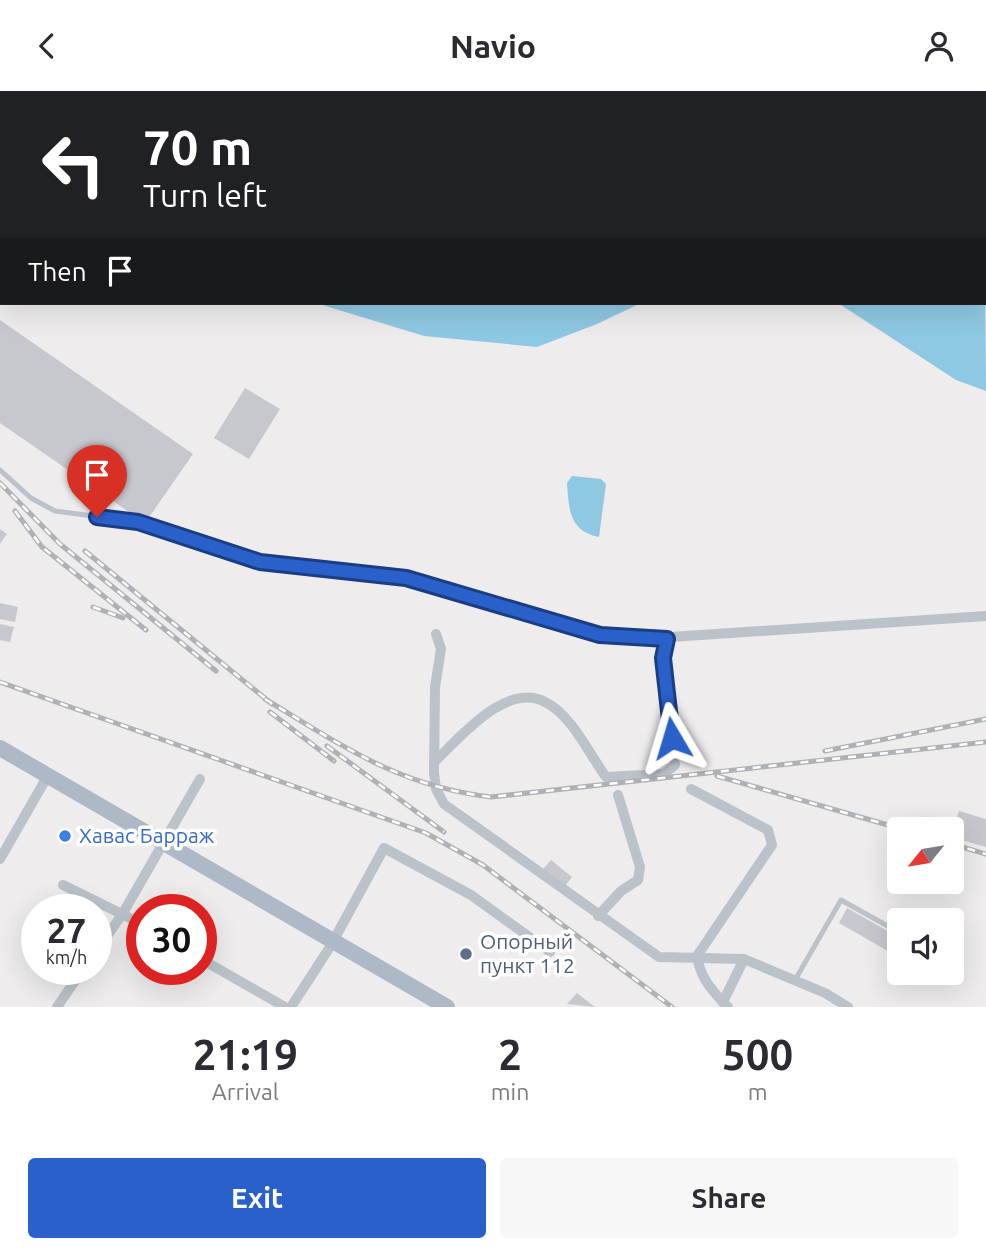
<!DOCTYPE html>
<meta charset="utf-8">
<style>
:root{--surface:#fff;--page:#f7f7f7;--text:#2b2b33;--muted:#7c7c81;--accent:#2a60ca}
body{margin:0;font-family:Ubuntu,sans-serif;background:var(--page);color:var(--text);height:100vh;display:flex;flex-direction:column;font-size:26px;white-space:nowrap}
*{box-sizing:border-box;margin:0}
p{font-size:23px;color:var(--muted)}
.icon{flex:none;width:38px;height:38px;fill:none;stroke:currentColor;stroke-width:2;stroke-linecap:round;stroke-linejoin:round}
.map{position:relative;height:916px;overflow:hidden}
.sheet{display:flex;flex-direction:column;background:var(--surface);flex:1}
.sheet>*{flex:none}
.top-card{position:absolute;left:0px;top:0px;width:987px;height:214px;box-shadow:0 7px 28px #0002;background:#202124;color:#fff;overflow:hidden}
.needle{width:46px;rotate:240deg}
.controls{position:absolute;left:887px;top:726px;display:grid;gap:14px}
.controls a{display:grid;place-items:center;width:77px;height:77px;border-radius:7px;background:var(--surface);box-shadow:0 7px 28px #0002;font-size:35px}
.speed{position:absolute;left:21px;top:803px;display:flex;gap:14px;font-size:35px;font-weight:700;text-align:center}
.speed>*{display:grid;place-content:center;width:91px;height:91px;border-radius:50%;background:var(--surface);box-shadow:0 7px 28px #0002;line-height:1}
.speed small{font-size:18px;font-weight:400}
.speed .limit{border:10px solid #d22;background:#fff;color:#111}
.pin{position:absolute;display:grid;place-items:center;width:60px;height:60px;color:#fff;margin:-72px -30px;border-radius:50% 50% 50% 0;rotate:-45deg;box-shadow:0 0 7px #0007}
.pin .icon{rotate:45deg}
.me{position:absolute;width:77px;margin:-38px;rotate:353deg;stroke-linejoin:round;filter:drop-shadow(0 0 5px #0008)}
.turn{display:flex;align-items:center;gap:24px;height:147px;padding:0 28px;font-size:32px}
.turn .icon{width:91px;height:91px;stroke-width:2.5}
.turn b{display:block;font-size:49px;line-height:60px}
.then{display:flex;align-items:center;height:66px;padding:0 28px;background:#0003;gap:14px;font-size:26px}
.eta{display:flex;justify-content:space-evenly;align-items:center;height:119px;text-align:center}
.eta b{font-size:42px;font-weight:600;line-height:49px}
.action{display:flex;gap:14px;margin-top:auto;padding:14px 28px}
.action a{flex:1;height:80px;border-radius:7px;background:var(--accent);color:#fff;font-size:28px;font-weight:600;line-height:80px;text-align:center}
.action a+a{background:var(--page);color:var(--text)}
header{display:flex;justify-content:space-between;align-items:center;height:91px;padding:0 28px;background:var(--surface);font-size:32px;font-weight:600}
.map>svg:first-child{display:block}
</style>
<header><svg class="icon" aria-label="back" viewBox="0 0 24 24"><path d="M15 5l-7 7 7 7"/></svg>Navio<svg class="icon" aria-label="person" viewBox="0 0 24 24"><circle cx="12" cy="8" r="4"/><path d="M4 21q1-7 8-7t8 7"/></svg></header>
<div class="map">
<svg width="986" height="916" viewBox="0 0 986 916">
<rect width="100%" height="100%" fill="#eeecec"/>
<path fill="#bde9d2" d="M44,0H841L845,2H57Z"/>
<g fill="#8ec8e2">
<path d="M985,184L986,300L956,289L838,212H985Z"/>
<path d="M316,212H641L597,233L537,256L424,245Z"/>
<path d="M572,385L601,388L606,393L599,446C569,440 569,418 567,392Z"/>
</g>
<g fill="#c7c7ce">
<path d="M0,229L193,363L145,432L0,332Z"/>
<path d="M245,297L280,318L249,368L214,347Z"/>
<path d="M0,438L7,443L0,453Z"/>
<path d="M0,512L18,516L15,531L0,528Z"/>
<path d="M0,533L14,536L10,551L0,549Z"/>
<path d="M959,720L986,728V756L952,746Z"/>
<path d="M551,769L572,786L565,795L543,778Z"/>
<path d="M847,817L900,847V867L839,832Z"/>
<path d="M577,902L595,916L567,913Z"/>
</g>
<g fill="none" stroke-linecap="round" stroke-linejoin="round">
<g stroke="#79c3a6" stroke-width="2" stroke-dasharray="5 3.5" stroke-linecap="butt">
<path d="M802,2V0"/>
<path d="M0,7H2"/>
</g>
<g stroke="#bbc2ca" stroke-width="5">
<path d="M0,379L31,407L55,420L138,431L260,471L287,477"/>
<path d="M795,889L841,809L893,838"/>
</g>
<g stroke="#bbc2ca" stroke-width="10">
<path d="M914,0L917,2"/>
<path d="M985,37H986"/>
<path d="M287,477L406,487L600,544L641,548L986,525"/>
<path d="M436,543L441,558L435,596L434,682L436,698L444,713L659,866L744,868L825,902L848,916"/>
<path d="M434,671C459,648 506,590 545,611C572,624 589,663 606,686L664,683L675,674L663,567L667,548"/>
<path d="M691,698L768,739L772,754L697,865C700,885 709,896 723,911"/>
<path d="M0,768L47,686"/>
<path d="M63,794L142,833"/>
<path d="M598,825L621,800L638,789L640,776L618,704"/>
<path d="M96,861L123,822L200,688"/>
<path d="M201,868L285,916"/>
<path d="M57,916L83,878"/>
<path d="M291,916L330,856L384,757L471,804L550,861"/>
<path d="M728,916L723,911L744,868"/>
</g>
<path stroke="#aeb9c8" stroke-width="16" d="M0,657L447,916"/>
<defs>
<g id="rail">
<path d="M0,392L60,453L216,580"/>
<path d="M15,420L42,456L146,539"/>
<path d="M85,460L272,613"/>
<path d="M93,516L123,527"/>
<path d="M0,591L426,742L483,774L672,916"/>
<path d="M265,608C343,655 398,695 491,706L986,651"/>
<path d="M270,621L334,670"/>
<path d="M327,655L444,741"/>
<path d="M825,660L986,628"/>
<path d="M717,685L902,738"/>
<path d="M952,753L986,763"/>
</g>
</defs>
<use href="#rail" stroke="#afb1b6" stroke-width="5"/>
<use href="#rail" stroke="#fff" stroke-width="2.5" stroke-dasharray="8" stroke-linecap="butt"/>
</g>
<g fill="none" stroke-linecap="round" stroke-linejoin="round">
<defs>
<path id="route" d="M97,426L138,431L260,471L406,487L600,544L667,548L663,567L672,647"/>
</defs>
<use href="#route" stroke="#1b3e83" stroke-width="18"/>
<use href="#route" stroke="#2a60ca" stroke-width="12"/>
</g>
<circle fill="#3f7fe0" stroke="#fff" stroke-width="2.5" cx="65" cy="745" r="7"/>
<circle fill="#5c6f8a" stroke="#fff" stroke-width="2.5" cx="466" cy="863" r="7"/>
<g text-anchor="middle" stroke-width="7" stroke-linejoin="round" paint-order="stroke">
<g font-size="21" fill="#366cbe" stroke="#fff" text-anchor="start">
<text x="79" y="752">Хавас Барраж</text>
</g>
<g font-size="21" fill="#4e5e75" stroke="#fff" text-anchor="start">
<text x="480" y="858">Опорный<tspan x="480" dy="24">пункт 112</tspan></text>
</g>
</g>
</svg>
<div class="controls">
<a><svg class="needle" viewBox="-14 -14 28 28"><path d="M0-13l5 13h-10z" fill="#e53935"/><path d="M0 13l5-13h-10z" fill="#7c7c81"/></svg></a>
<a><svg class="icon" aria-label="sound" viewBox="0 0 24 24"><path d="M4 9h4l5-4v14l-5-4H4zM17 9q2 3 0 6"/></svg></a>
</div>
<div class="speed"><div>27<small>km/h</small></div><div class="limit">30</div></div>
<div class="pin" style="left:97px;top:426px;background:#d93025"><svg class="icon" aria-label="arrive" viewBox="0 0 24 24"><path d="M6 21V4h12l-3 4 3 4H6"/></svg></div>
<svg class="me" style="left:672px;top:647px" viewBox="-20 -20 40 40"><path d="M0-17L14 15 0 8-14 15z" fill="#2a60ca" stroke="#fff" stroke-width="4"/></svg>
<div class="top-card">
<div class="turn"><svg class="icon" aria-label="left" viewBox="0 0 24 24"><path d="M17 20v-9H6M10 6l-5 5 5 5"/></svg><div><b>70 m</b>Turn left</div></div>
<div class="then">Then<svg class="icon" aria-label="arrive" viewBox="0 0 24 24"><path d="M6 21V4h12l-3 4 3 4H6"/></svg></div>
</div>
</div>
<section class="sheet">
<div class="eta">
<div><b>21:19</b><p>Arrival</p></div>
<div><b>2</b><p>min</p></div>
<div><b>500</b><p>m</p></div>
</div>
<div class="action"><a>Exit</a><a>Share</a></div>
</section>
